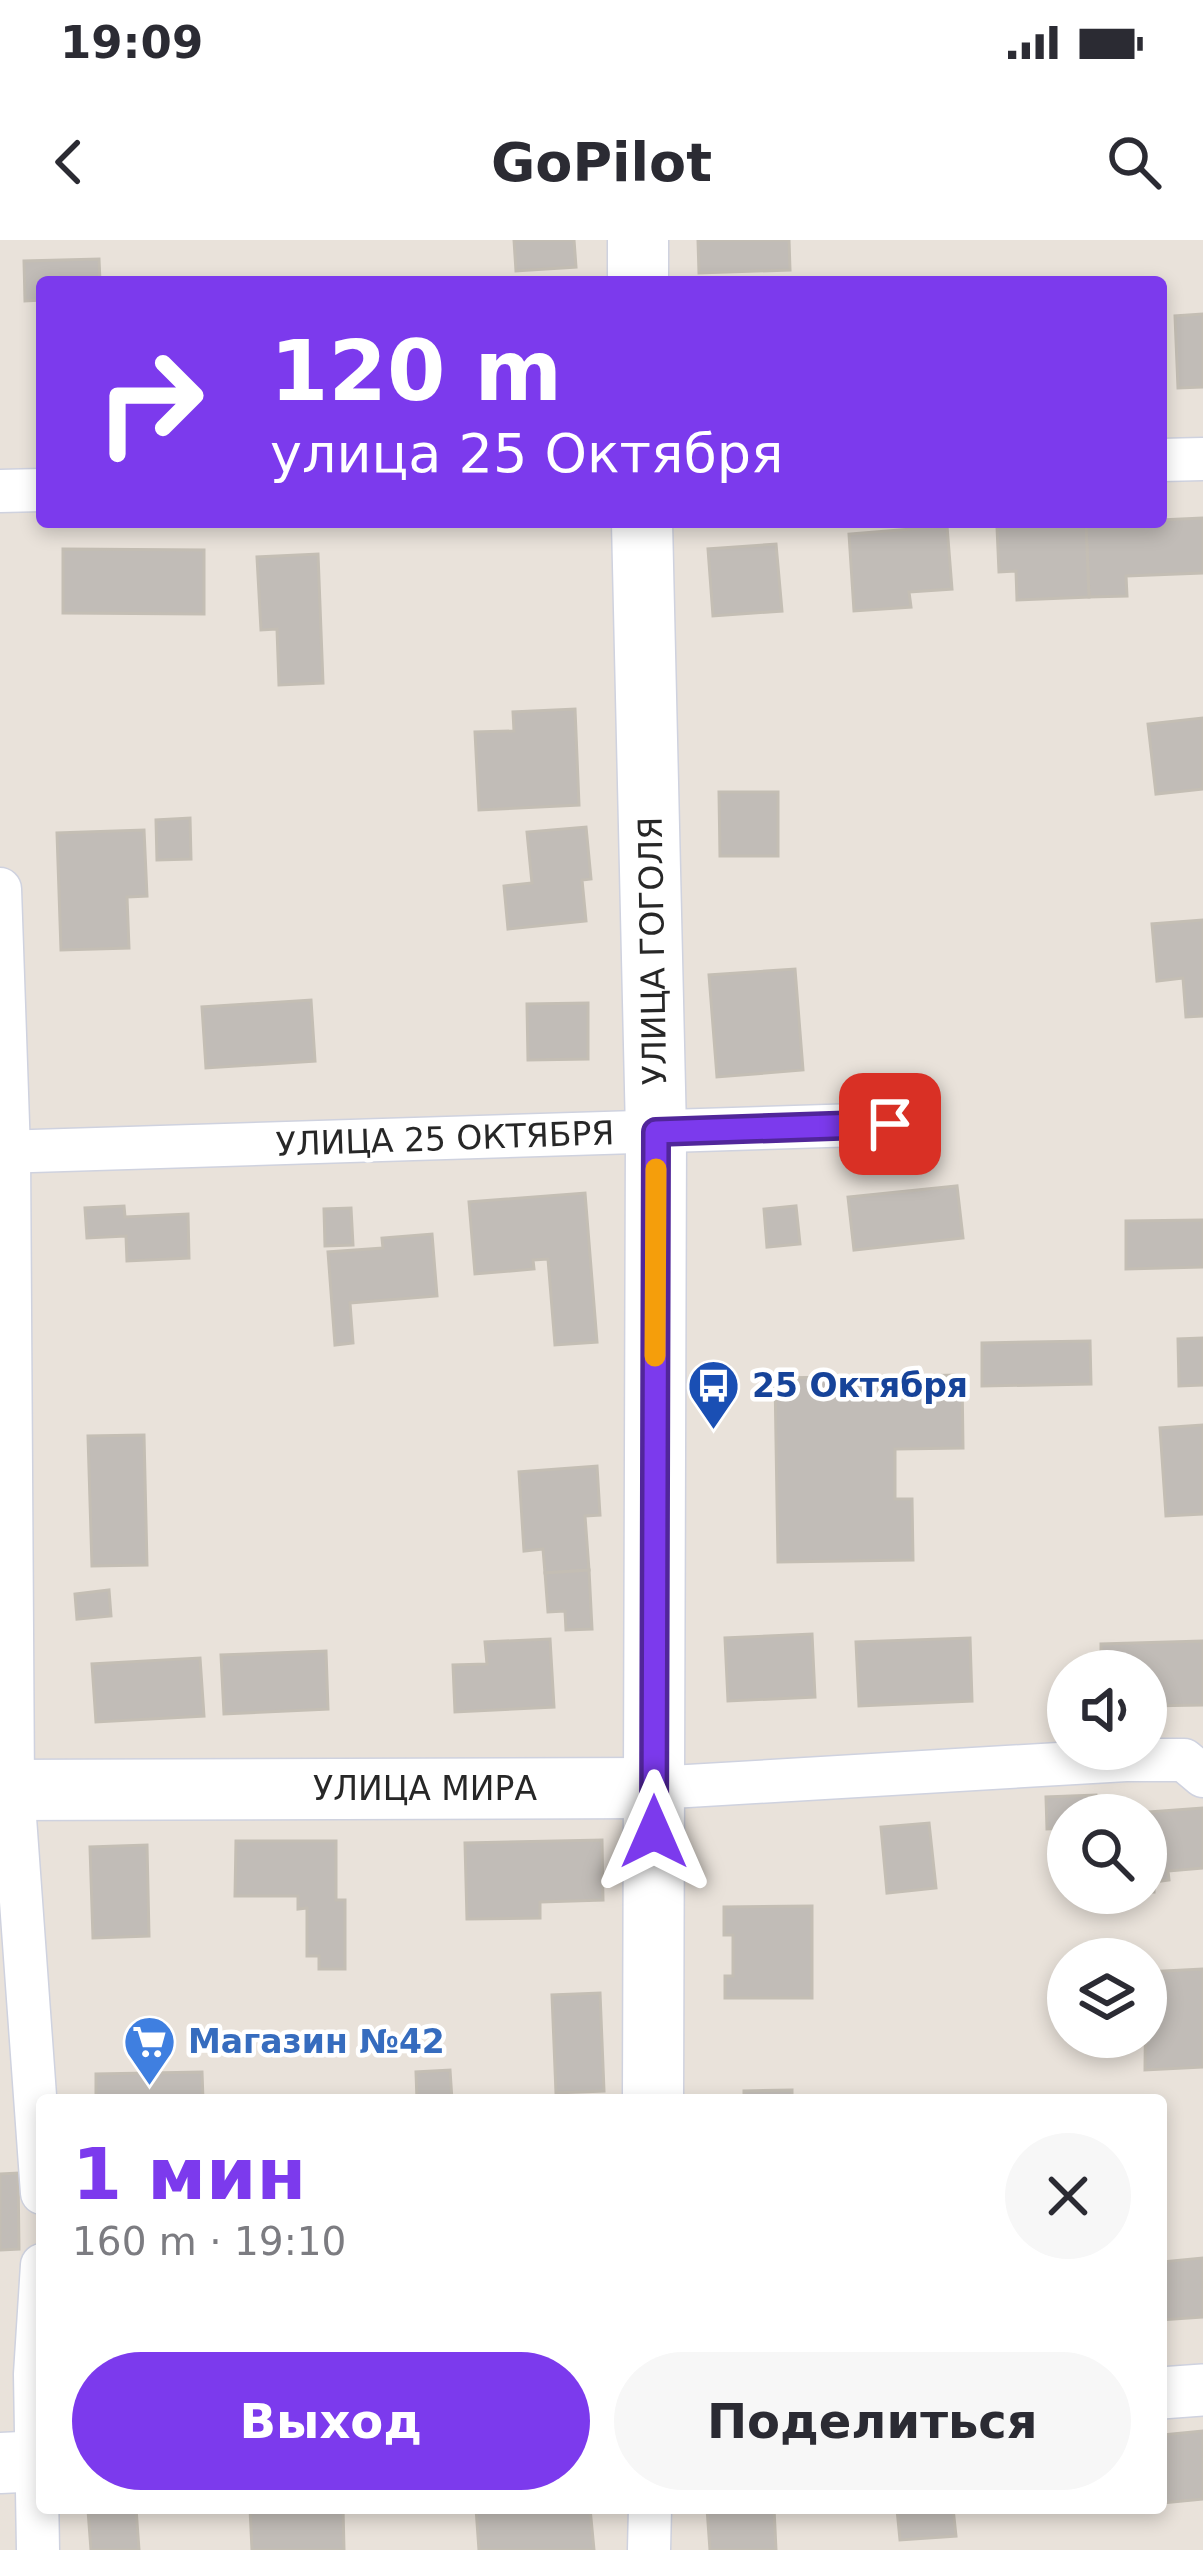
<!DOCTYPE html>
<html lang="ru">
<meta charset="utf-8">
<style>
:root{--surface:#fff;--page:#f7f7f7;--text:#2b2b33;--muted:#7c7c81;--accent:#7c3aed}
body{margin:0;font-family:"DejaVu Sans",sans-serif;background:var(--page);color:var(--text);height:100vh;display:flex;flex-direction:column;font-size:45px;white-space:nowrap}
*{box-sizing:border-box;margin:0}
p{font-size:39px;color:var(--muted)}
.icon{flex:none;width:66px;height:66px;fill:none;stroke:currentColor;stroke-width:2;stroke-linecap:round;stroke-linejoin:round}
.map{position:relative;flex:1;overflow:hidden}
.details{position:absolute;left:36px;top:1854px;width:1131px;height:420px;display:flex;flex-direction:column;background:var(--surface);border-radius:12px;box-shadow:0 6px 18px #0003}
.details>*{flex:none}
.hud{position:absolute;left:36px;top:36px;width:1131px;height:252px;border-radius:12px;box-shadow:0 6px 18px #0003;background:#7c3aed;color:#fff;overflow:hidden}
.controls{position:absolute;left:1047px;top:1410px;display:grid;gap:24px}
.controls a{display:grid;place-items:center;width:120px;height:120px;border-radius:50%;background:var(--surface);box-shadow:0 6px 18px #0003;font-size:60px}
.pin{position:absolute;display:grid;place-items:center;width:102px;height:102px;color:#fff;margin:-51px;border-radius:24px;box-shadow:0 6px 18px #0006}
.me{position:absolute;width:132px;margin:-66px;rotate:0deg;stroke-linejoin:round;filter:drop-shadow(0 0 9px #0008)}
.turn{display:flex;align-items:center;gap:42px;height:252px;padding:0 36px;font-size:54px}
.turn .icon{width:156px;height:156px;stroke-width:2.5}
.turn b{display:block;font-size:84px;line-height:102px}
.round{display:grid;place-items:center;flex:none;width:126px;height:126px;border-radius:63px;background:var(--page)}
.summary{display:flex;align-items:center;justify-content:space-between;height:204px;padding:0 36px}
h1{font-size:72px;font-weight:600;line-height:90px;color:var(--accent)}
.button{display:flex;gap:24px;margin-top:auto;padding:24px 36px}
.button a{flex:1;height:138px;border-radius:72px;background:var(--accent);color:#fff;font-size:48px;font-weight:600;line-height:138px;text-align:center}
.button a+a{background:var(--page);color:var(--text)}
.status{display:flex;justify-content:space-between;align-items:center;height:84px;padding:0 60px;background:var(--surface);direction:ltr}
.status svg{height:33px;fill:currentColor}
header{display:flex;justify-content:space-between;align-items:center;height:156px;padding:0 36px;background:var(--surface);font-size:54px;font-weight:600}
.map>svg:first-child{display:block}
</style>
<div class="status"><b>19:09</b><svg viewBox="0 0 49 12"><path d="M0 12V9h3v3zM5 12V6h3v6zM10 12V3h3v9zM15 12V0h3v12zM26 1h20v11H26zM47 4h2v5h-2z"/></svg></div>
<header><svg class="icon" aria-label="back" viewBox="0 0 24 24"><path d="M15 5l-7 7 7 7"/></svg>GoPilot<svg class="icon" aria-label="search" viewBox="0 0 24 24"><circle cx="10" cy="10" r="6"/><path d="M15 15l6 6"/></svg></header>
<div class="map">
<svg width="1203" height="2310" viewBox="0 0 1203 2310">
<rect width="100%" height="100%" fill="#e9e2da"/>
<g fill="#c1bcb7" stroke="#c4beb4" stroke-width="3">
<path d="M514,0H574L576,27L516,31Z"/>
<path d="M698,0H789L790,30L699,33Z"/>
<path d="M99,19L100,42H42V60L25,61L24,21Z"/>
<path d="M1203,74V147L1178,148L1175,76Z"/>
<path d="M1203,278V333L1126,336L1127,356L1089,357L1086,283L1161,282V280Z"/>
<path d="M1086,283L1089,357L1017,360L1016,331L999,332L997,287Z"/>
<path d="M947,286L952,349L909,352L911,367L854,371L849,294Z"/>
<path d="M776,304L782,371L713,376L708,309Z"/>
<path d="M63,309L204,310V374L63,373Z"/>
<path d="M318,314L323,443L279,445L277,389L261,390L257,317Z"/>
<path d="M575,469L579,565L479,570L475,492L514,491L513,472Z"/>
<path d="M1203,478V549L1156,554L1148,484Z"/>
<path d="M719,552H778V616H720Z"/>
<path d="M190,578L191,619L157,620L156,580Z"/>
<path d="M586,587L591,639L582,640L586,681L508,689L504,646L532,643L527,592Z"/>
<path d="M144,590L147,656L127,657L129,708L61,710L57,593Z"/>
<path d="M1203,680V776L1186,777L1183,738L1157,741L1152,684Z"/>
<path d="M795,729L803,830L717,837L709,735Z"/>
<path d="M311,760L315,821L206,828L202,767Z"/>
<path d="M588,763V819L528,820L527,764Z"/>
<path d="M957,946L963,998L854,1010L848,957Z"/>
<path d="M585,953L597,1102L555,1105L548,1019L533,1020L534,1029L475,1034L469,962Z"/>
<path d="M124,966L125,977L188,974L189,1018L127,1021L126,996L87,998L85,968Z"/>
<path d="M796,966L800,1004L767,1007L764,969Z"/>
<path d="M351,968L353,1005L325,1006L324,969Z"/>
<path d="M1203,980V1027L1126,1029V981Z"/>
<path d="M432,994L437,1056L350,1063L353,1103L335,1105L328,1012L383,1008L382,998Z"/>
<path d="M1203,1098V1145L1179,1146L1178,1099Z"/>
<path d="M1090,1101L1091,1144L982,1146V1103Z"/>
<path d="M962,1135L963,1208L895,1209V1259H912L913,1320L778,1322L775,1138Z"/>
<path d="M1203,1185V1274L1166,1276L1160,1188Z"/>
<path d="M144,1195L147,1325L92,1326L88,1196Z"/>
<path d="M597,1226L600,1275L585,1276L589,1330L545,1333L543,1309L524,1311L519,1232Z"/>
<path d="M589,1330L592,1389L566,1390L565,1371L548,1372L545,1333Z"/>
<path d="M109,1350L111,1376L77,1379L75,1354Z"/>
<path d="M812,1394L815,1457L728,1461L725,1398Z"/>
<path d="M970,1398L972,1461L859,1466L856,1402Z"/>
<path d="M550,1399L554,1467L455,1472L453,1425L487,1424L485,1402Z"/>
<path d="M1203,1401V1465L1146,1466V1431H1101V1404Z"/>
<path d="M326,1411L328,1469L224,1474L221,1415Z"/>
<path d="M200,1418L204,1476L96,1482L92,1424Z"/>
<path d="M1096,1555L1097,1575H1068V1588L1047,1589L1046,1557Z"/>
<path d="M1203,1568V1628L1168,1631L1169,1640L1154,1642V1652H1146V1575L1121,1574Z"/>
<path d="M929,1583L936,1648L887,1653L881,1587Z"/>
<path d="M602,1600L603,1660L540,1662V1678L467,1679L465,1603Z"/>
<path d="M236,1601H336V1660H345V1729H319V1716H307V1668L298,1669V1656H235Z"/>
<path d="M147,1605L149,1696L93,1698L90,1607Z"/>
<path d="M812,1666V1758H725V1736H733V1695H724V1667Z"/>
<path d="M1203,1729V1827L1145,1830L1146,1732Z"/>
<path d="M600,1753L604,1851L556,1853L552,1755Z"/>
<path d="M450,1830L452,1860H417L416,1832Z"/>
<path d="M202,1832L203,1860H96V1834Z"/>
<path d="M792,1850V1860H744V1851Z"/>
<path d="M18,1933L19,2009L0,2010V1934Z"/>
<path d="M1203,2018V2077L1161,2080V2022Z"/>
<path d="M1203,2191V2259L1161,2263V2195Z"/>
<path d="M136,2268L139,2310H91L88,2270Z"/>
<path d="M250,2268H343L344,2310H252Z"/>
<path d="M476,2268H590L594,2310H479Z"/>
<path d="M707,2268H774L776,2310H710Z"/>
<path d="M876,2268H953L956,2296L900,2300L897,2269L877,2271Z"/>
</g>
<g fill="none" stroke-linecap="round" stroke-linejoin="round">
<defs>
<g id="minor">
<path d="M1161,220L1203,219"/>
<path d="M0,251L42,250"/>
<path d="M0,649L9,912L13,1550L42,1953"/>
<path d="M0,912L891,884"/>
<path d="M654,1548L1126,1520H1184L1203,1536"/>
<path d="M38,2310L35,2134L42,2025"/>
<path d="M649,2310L650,2268"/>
</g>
<path id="tertiary" d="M1161,2153L1203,2150"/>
<g id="secondary">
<path d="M638,0V42"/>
<path d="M642,282L656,892L653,1860"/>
<path d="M0,1550L654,1548"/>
<path d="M0,2223L42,2221"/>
</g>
</defs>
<use href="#minor" stroke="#cfd2df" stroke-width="45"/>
<use href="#tertiary" stroke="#cfd2df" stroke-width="54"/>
<use href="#secondary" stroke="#cfd2df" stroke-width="63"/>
<use href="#minor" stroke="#fff" stroke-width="42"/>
<use href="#tertiary" stroke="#fff" stroke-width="51"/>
<use href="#secondary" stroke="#fff" stroke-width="60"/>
</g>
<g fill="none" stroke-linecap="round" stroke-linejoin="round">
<defs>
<path id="route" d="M654,1592L656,892L890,884"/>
</defs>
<use href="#route" stroke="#51269a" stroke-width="30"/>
<use href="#route" stroke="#7c3aed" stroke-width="21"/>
<path stroke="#f59e0b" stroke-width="21" d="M655,1116L656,929"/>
</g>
<defs>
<symbol id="bus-pin" viewBox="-11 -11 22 30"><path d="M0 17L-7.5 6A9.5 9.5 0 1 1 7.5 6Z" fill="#1a4fb4" stroke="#fff"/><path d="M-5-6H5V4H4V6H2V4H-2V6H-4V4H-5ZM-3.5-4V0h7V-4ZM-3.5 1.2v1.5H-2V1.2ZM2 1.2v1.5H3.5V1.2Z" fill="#fff"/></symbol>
<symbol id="supermarket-pin" viewBox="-11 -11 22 30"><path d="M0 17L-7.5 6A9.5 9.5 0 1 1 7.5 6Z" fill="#3f7fe0" stroke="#fff"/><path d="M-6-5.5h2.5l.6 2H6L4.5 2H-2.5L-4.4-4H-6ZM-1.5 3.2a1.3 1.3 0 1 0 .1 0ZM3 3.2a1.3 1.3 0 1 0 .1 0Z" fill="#fff"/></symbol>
</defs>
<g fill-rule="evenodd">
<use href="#bus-pin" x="684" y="1116" width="59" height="81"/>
<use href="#supermarket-pin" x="120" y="1772" width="59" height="81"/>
</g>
<g text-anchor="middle" stroke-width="9" stroke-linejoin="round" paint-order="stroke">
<g font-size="33" fill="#272727" stroke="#fff">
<text transform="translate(652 711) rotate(-91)" y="12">УЛИЦА ГОГОЛЯ</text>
<text transform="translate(445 898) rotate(-2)" y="12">УЛИЦА 25 ОКТЯБРЯ</text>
<text x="425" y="1560">УЛИЦА МИРА</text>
</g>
<g font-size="33" font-weight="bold" fill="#164399" stroke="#fff" text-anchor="start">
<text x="752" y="1157">25 Октября</text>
</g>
<g font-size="33" font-weight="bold" fill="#366cbe" stroke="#fff" text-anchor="start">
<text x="188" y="1813">Магазин №42</text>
</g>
</g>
</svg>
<div class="controls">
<a><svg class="icon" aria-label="sound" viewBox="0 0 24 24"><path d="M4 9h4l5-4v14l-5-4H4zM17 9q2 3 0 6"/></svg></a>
<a><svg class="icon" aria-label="search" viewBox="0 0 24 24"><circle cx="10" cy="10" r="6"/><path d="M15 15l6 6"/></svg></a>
<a><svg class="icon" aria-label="layers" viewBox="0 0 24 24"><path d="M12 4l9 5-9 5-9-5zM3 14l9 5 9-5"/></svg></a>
</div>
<div class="pin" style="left:890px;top:884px;background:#d93025"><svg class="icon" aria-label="arrive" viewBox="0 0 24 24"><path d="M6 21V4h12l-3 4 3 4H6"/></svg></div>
<svg class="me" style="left:654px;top:1592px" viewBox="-20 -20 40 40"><path d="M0-17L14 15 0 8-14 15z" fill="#7c3aed" stroke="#fff" stroke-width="4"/></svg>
<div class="hud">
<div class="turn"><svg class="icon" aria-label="right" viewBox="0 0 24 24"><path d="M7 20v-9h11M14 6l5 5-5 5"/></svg><div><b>120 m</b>улица 25 Октября</div></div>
</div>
<section class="details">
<div class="summary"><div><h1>1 мин</h1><p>160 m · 19:10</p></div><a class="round"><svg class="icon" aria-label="close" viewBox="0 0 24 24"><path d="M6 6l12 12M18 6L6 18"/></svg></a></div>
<div class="button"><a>Выход</a><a>Поделиться</a></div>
</section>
</div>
